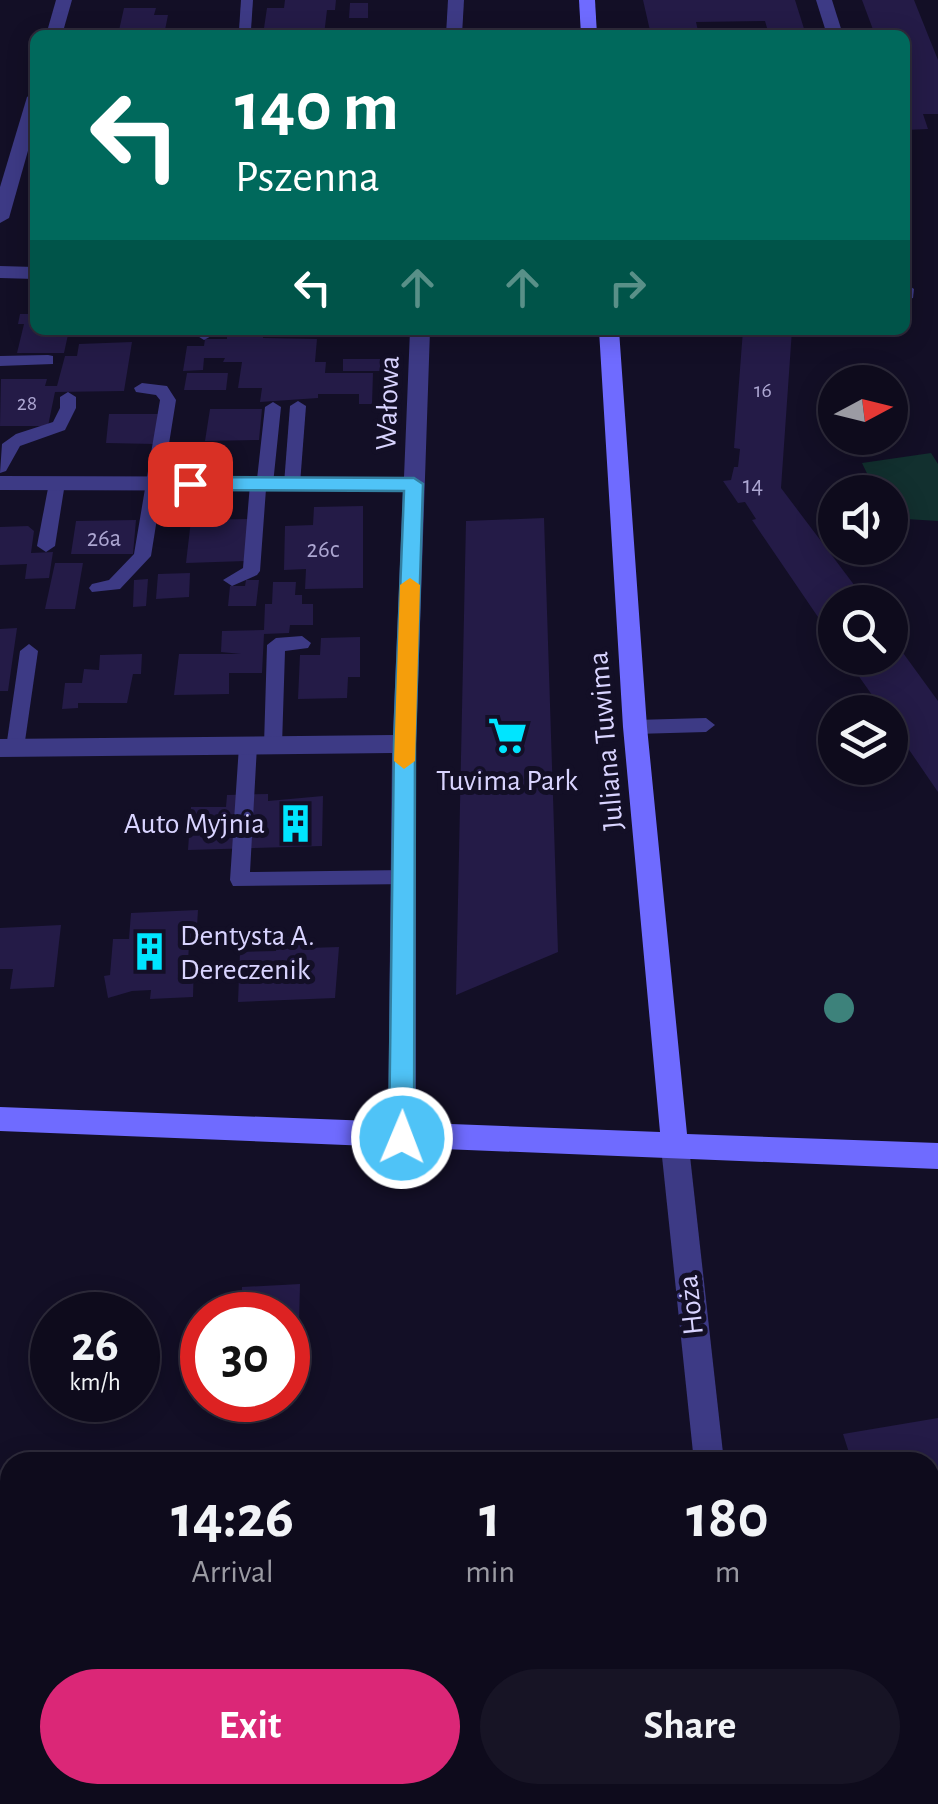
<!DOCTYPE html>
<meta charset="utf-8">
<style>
:root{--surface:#0e0b1c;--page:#171425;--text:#f1f3f6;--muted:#9b9ba3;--line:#2e2b3b;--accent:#db2777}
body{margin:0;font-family:"Alegreya Sans",sans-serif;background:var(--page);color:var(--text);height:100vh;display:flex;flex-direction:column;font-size:38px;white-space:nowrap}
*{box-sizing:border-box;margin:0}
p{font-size:32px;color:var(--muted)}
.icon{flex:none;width:55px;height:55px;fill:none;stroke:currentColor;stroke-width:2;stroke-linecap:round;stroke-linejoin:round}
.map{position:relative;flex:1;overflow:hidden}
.details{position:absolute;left:0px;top:1452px;width:940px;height:352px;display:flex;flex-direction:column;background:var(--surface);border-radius:30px 30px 0 0;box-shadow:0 5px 25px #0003,0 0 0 2px var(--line)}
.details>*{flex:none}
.top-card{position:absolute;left:30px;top:30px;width:880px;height:305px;border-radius:15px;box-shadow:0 5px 25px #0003,0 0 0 2px var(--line);background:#00695c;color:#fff;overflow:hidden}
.needle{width:65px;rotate:83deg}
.buttons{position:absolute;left:818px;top:365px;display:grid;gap:20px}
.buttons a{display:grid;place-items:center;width:90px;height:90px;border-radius:50%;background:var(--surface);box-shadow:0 5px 25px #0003,0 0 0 2px var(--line);font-size:50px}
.speed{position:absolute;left:30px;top:1292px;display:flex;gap:20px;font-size:50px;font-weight:700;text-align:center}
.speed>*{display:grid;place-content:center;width:130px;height:130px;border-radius:50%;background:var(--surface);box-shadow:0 5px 25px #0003,0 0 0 2px var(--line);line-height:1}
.speed small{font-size:25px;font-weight:400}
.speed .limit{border:15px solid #d22;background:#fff;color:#111}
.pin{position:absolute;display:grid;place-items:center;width:85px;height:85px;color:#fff;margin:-42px;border-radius:20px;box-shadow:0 5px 15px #0006}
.me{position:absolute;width:110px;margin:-55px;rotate:1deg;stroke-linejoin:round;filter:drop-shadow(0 0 8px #0008)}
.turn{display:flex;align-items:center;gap:35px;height:210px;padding:0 40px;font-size:45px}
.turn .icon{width:130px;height:130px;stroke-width:2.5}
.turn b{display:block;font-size:70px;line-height:85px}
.lanes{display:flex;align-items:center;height:95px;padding:0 40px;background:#0003;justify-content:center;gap:50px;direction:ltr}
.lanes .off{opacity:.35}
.eta{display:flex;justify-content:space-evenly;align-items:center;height:170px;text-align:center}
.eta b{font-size:60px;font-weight:700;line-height:70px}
.action{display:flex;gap:20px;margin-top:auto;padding:20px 40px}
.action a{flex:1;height:115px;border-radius:60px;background:var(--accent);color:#fff;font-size:40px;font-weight:700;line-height:115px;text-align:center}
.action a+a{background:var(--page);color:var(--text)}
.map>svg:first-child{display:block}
</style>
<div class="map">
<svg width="938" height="1804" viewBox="0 0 938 1804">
<rect width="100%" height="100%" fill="#130f26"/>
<path fill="#12302f" d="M931,453L938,464V521L890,518V492H876L862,463Z"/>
<g fill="#241b47">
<path d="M285,0H336L335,10H327L324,35H263L267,8H284Z"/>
<path d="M643,0H795L806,35H769L765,21L696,22L699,35H651Z"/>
<path d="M862,0H914L938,60V114H923L928,129L905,130V35H875Z"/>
<path d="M350,3H368V18H349Z"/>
<path d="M124,8H156L154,15H168L164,35H118Z"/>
<path d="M20,314H35V330H69L64,353H17L24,324H18Z"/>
<path d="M743,330H792L781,488L867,602H835V642L752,520L756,519L745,502L738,503L723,481L731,480L734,467H738L740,449L734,448Z"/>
<path d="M227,333H263V338L317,339L315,362H326L325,373H373L372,404H359V394H318V398L260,402L262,388H238L242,362H223L225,358H204L203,370L183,371L187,346H204L205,339H227Z"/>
<path d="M132,342L124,391L55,392L48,426H0L1,379H47L45,386H57L65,356H77L79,344Z"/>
<path d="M343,359H394L393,376H380V371H343Z"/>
<path d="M187,373H228L226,390H184Z"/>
<path d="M210,409H262L259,440L205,441Z"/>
<path d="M109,414H158L155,444L106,443Z"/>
<path d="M363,506V588L305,589L306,569L284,570L285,526L313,525L314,507Z"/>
<path d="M544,518L558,952L456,995L466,521Z"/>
<path d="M249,519L246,561L186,563L191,520Z"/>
<path d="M136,520L133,554H71L76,521Z"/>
<path d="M28,526L34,531L31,553L53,552L49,578L25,579L27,564L0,565V527Z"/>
<path d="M55,563H83L75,609H45Z"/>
<path d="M190,573L189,597L156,599L158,574Z"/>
<path d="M148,579L146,606L133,607L134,580Z"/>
<path d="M246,580H259L256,606H228L230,586H245Z"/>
<path d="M273,582H296L295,595H302V604H313V625H290L289,633L264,634L262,673H229V694L174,695L179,654H241L221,652L222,631L264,630L265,604H272Z"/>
<path d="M17,628L8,691H0V629Z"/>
<path d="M890,635L938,701V792L890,722V712H884L846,658H890Z"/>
<path d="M360,637V677H348L347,698L298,699L300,655H320L321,638Z"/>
<path d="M142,654L141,674H133L127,703H78V708L62,709L65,683H82L84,669L99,670L100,655Z"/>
<path d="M268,794V801L323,796L322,846L188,850L191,807H226L227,795Z"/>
<path d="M198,910L196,943L189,944L188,962L194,961L193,997L150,999L151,990L132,991L108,998L104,976L110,975L113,939H129L131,913Z"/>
<path d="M61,925L54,987L10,989L13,969H0V928Z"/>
<path d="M307,936L308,948L339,947L335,998L238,1002L240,952L276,951L277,938Z"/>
<path d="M300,1284L298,1363L288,1364V1315H241L242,1287Z"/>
<path d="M938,1418V1501L930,1503V1462H852L843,1434Z"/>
<path d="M938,1688V1804H927L924,1795H930V1689Z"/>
</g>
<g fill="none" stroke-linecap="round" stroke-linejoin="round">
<g fill="#3d3a85" fill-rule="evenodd">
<path d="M241,0H253L251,30L245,34L239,30Z"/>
<path d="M202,330H222L204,340L196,335Z"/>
<path d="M48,355L53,356V364L0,366V356Z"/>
<path d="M142,383L167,386L176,400L151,556L120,589L92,592L89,588L92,584L109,580L134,554L160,400L156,395L136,392L134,388Z"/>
<path d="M68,392L76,397V408L65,430L20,446L6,471L0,473L2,444L16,434L53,422L60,408V397Z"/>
<path d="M298,401L306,406L300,484L292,490L284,484L290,406Z"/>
<path d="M273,402L281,407L273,484L266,489L260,571L257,575L232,586L223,580L243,568L250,484L257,479L265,407Z"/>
<path d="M57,477L65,483L55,546L46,552L37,546L49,483Z"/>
<path d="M302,636L311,643L308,648L285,651L282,745L273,752L264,745L267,645L276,638Z"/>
<path d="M29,644L38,651L24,748L15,755L6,748L20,651Z"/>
<path d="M706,718L715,725L706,732L635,734L626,727L635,720Z"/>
<path d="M248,739L257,746L250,872L405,870L412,872L415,878L412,884L233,886L230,880L239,746Z"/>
</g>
<g fill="#3d3a85" fill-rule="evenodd">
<path d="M56,0H72L62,35H46Z"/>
<path d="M448,0H464L462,35H446Z"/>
<path d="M816,0H832L843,35H827Z"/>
<path d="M35,92V126L9,218L0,223V187L27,97Z"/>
<path d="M0,266L35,267V279L0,278Z"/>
<path d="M905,283L914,289L913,298L905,300Z"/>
<path d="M410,330H430L416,744V1138L412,1147L402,1150L392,1147L388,1138L392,753L0,757V739L393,735L403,491L0,490V476L404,477Z"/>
<path d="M675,1134L685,1138L689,1147L724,1462H694L661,1147L665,1138Z"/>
<path d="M746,1795H780L782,1804H748Z"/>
</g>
<g fill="#6f6bff" fill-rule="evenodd">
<path d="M579,0H595L597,35H581Z"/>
<path d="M599,330H619L647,727L687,1134L938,1143V1169L0,1131V1107L660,1132L623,727Z"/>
</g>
</g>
<circle fill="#3d827b" cx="839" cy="1008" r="15"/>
<path fill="#4fc3f7" stroke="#337fa1" stroke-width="2.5" d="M190,477L414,478L423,484L415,744L414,1138L411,1146L402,1149L393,1146L389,1138L394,744L404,491L190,490L180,484Z"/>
<path fill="#f59e0b" d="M410,578L420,585L415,761L404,769L394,761L400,585Z"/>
<defs>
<symbol id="supermarket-bare" viewBox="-9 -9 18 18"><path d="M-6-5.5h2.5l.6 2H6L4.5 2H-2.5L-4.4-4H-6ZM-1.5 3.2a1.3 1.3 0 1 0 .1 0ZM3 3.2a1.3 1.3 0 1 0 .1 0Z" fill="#00e5ff" stroke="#130f26" stroke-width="2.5" paint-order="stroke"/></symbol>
<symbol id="building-bare" viewBox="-9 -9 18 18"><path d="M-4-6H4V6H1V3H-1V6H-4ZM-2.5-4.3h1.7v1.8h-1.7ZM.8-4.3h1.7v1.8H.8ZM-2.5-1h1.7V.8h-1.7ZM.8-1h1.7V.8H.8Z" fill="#00e5ff" stroke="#130f26" stroke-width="2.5" paint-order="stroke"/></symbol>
</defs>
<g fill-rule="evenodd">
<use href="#supermarket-bare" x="480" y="708" width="55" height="55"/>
<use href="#building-bare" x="268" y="796" width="55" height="55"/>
<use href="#building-bare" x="122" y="924" width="55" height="55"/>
</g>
<g text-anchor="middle" stroke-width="10" stroke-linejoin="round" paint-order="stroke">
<g font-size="22" fill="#aca6d1">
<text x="763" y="397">16</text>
<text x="27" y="410">28</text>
</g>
<g font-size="25" fill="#aca6d1">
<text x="753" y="493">14</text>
<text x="104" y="546">26a</text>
<text x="323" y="557">26c</text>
</g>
<g font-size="30" fill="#d9d4ff" stroke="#130f26">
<text transform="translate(387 403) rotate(-88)" y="10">Wałowa</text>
<text transform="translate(605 741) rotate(-95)" y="10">Juliana Tuwima</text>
<text transform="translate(690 1305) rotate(-96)" y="10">Hoża</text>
</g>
<g font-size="30" fill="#d9d4ff" stroke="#130f26">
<text x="507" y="790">Tuvima Park</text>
<text x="265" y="833" text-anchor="end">Auto Myjnia</text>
<text x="180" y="945" text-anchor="start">Dentysta A.<tspan x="180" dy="34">Dereczenik</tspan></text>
</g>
</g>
</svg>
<div class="buttons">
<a><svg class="needle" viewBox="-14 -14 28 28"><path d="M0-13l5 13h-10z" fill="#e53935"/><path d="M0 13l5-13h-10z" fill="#9b9ba3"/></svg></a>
<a><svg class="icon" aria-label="sound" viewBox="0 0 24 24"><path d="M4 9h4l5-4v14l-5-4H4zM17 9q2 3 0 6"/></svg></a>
<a><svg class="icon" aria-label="search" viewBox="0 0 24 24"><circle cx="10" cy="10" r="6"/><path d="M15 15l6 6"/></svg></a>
<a><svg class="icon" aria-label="layers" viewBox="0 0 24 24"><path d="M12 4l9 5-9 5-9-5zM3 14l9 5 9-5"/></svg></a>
</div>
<div class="speed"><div>26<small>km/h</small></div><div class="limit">30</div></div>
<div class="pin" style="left:190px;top:484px;background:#d93025"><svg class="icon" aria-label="arrive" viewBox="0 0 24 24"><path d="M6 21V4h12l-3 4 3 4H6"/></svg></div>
<svg class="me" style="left:402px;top:1138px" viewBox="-20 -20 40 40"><circle r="17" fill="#4fc3f7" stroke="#fff" stroke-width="3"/><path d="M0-11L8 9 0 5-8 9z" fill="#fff"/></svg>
<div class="top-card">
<div class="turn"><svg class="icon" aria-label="left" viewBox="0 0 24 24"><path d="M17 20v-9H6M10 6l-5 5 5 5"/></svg><div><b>140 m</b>Pszenna</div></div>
<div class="lanes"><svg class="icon" aria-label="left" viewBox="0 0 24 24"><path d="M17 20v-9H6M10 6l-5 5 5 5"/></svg><svg class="icon off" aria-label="ahead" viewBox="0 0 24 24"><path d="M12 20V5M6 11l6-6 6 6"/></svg><svg class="icon off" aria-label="ahead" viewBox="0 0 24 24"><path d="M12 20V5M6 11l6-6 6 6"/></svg><svg class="icon off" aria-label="right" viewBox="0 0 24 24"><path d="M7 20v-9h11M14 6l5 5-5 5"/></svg></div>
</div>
<section class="details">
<div class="eta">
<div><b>14:26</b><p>Arrival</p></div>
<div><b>1</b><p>min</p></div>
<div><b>180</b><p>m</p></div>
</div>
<div class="action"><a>Exit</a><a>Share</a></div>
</section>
</div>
